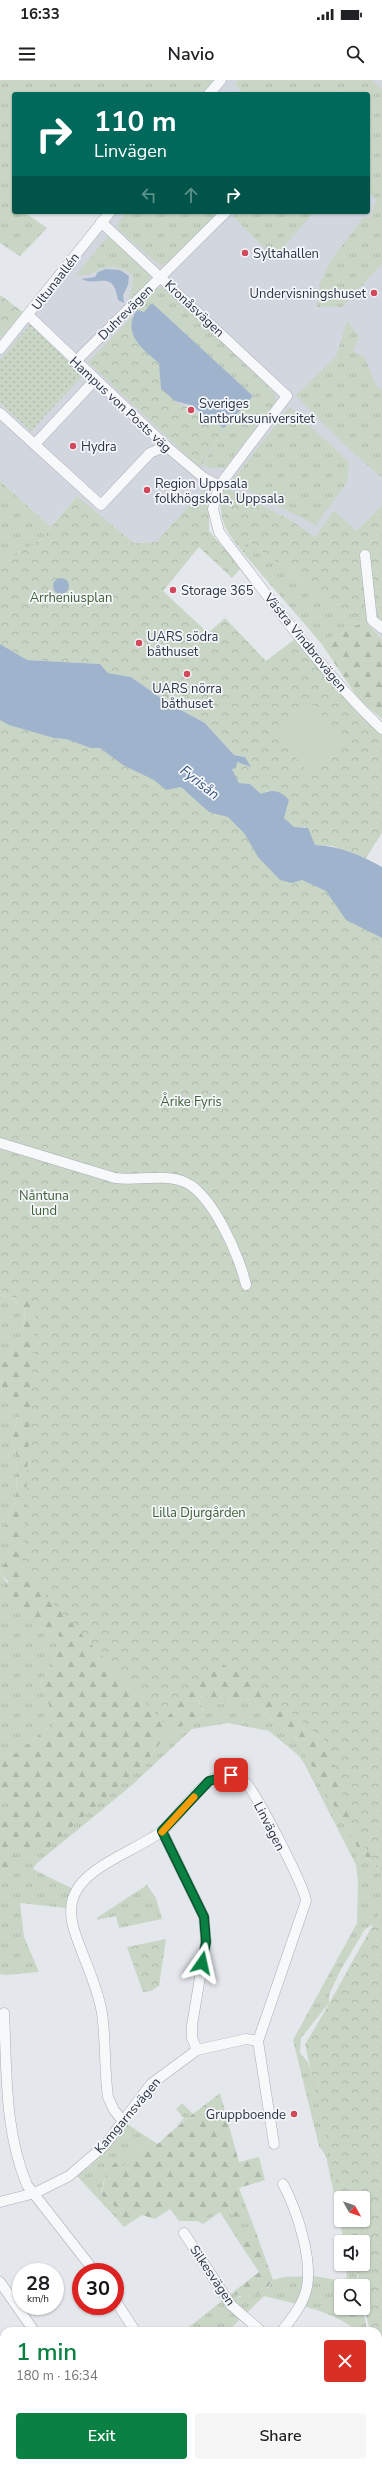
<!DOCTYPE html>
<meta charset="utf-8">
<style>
:root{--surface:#fff;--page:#f6f6f6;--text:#202124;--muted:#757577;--accent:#0b8043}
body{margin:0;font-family:"Nunito Sans",sans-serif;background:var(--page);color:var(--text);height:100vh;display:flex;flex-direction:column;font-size:15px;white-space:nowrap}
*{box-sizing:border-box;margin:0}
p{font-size:13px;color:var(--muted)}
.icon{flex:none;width:22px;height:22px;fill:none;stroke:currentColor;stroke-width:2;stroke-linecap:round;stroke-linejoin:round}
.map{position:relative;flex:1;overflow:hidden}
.side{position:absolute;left:0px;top:2247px;width:382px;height:140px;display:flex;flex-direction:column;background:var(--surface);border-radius:12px 12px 0 0;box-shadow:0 1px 3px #0004}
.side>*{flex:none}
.hud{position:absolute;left:12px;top:12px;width:358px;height:122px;border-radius:4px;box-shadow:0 1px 3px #0004;background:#00695c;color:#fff;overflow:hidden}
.needle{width:26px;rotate:130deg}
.buttons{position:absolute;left:334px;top:2111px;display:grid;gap:8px}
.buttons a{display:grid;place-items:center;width:36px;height:36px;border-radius:4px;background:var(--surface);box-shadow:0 1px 3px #0004;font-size:20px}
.speed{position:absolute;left:12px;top:2183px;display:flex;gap:8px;font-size:20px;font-weight:700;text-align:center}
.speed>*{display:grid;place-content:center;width:52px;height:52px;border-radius:50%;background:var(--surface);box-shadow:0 1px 3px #0004;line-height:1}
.speed small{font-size:10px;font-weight:400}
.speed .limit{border:6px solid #d22;background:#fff;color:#111}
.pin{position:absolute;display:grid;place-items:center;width:34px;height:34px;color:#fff;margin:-17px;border-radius:8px;box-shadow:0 2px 6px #0006}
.me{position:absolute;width:44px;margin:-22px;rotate:11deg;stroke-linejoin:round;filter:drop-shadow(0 0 3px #0008)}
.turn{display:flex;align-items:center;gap:14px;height:84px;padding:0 16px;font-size:18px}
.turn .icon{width:52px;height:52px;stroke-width:2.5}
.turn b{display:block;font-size:28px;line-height:34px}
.lanes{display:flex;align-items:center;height:38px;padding:0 16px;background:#0003;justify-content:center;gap:20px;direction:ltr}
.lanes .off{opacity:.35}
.round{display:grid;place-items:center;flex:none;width:42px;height:42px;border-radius:4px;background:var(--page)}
.headline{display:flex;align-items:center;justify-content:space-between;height:68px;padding:0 16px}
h1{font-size:24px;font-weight:600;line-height:30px;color:var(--accent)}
.cta{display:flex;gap:8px;margin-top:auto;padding:8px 16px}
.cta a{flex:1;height:46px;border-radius:4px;background:var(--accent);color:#fff;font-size:16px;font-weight:600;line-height:46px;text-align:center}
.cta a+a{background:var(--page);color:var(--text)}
.status{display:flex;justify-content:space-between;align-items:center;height:28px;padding:0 20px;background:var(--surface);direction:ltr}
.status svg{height:11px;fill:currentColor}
header{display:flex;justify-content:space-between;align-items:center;height:52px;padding:0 16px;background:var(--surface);font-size:18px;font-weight:600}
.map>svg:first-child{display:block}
</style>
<div class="status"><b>16:33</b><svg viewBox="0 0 49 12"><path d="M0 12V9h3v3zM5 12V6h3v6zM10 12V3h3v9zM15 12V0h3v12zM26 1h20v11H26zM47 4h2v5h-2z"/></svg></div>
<header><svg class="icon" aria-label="menu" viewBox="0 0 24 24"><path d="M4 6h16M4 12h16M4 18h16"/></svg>Navio<svg class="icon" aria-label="search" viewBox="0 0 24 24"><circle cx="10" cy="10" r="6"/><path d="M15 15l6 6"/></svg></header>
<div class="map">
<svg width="382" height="2387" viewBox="0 0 382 2387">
<defs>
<pattern id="grass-tufts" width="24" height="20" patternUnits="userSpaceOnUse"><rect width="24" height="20" fill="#c9d6c5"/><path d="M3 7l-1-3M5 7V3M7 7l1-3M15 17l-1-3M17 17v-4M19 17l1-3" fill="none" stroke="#adb8ab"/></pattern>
<pattern id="forest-firs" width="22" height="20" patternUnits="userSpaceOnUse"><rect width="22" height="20" fill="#c9d6c5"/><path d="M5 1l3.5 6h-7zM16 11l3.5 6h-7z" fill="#adb8ab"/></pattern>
<pattern id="park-crowns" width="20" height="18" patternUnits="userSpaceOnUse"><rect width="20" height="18" fill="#c9d6c5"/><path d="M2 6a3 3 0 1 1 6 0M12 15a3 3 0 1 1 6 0" fill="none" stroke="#adb8ab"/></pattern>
<pattern id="garden-dots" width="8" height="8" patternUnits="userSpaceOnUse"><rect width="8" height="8" fill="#c9d6c5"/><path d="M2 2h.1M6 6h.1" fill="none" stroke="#adb8ab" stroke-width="1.8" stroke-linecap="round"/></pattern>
</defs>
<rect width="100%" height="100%" fill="#e4e7ec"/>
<path fill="#d2d6de" d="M223,0H382V558L365,541L228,433L204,411L156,462L134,463L77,416L51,447L0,401V259L109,132H368V14H211Z"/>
<g fill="url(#grass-tufts)">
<path d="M0,0H214L203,14H14V132H24L47,148L20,176L0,163Z"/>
<path d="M239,0H373L382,9V184L342,227H317L320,204L330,182L362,139L371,136L376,120L368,111V51L371,48L368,39V14H346L342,10L337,14H244L235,5Z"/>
<path d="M126,132H220L167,184L159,185L120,151L117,145Z"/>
<path d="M237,132H314L274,178L233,136Z"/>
<path d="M108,156L150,195L149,203L129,223C129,211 135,207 132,194C103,176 101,197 76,195Z"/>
<path d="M164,207L276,314L275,322L225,388H212L203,385L224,348L253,316L152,223L144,233L137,230C140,220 154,208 164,207Z"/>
<path d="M347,241L359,256L353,271L365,277L376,305L382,310V398L336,357L296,315L336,277Z"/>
<path d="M290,327L349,382L347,402L316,445L231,402Z"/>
<path d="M0,401L51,447L42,458L0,486Z"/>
<path d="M245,459L327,519L365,541L321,563L245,475Z"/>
<path d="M0,1215L14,1220L25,1229L23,1252L1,1288L2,1318L19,1331L12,1360L17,1377L16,1423L7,1437L18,1469L0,1489Z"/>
<path d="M0,1493L40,1547L59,1556L55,1579L40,1603L56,1642L16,1673L0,1678Z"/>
<path d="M206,1615L222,1624L233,1618L254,1620L260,1630L296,1658L359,1770L382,1793V1840L365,1849L340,1891L329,1915V1923L301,1958L300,1973L308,1982L333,2054L341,2118V2140H348L352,2162H344L326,2076L319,2066L293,1960L357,1843L358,1801L356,1785L304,1683L298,1675L269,1651L228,1643L192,1649L131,1706L36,1784L33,1789L73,1809L66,1828L20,1823L24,1857L39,1892L5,1895L0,1894V1791L9,1795L13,1767L117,1706L148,1680L168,1652L201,1638L204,1632L198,1619Z"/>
<path d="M0,1714L22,1720L0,1736Z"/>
<path d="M147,1805L156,1818L162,1839L119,1848L116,1836L97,1840L98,1837Z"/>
<path d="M182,2023L193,2034L175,2047L184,2038L176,2029Z"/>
<path d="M127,2044L150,2059L123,2087L117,2081C106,2092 103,2100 101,2115L122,2132L117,2139L76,2095L90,2086Z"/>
<path d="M239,2108L254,2147L237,2159L220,2132L203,2144L198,2141L218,2127H228L233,2135Z"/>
<path d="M346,2184H355L359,2206H341V2228H363L367,2251H356C336,2231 291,2223 264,2216L228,2251H184L232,2213L239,2217L268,2208L273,2200L284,2197L314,2196L347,2202Z"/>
<path d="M0,2284L4,2289V2383H65L55,2387H0V2319L2,2312L0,2309Z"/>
</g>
<g fill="url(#forest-firs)">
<path d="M365,541L382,559V639L360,621L321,563Z"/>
<path d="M0,1053L124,1089L382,1793L359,1770L296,1658L260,1630L254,1620L233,1618L222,1624L213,1623L206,1615L198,1620L204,1632L201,1638L168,1652L148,1680L43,1772L13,1767L16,1779L9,1795L0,1791V1736L21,1720L0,1714V1678L16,1673L56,1642L40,1603L55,1579L59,1556L40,1547L4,1510L8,1501L0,1493V1489L17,1469L6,1453L7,1437L16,1423L17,1377L12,1360L19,1331L2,1318L1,1287L23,1252L25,1229L14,1220L0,1215Z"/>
<path d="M220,2013L239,2082L259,2077L265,2100L239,2108L237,2125L244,2134L240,2138L233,2135L228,2127H218L198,2141H179L170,2129L155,2139L142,2135L124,2147L117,2139L122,2132L101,2115L107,2090L117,2081L123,2087L150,2059L158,2064C177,2045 199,2030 220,2013Z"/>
<path d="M254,2147L273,2200C265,2213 247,2222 232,2213L259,2192L237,2159Z"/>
</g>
<g fill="url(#park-crowns)">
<path d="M0,215L23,232L0,259Z"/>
<path d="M133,236C130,260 142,269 159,283L161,309L175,321L224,348L200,388L88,282Z"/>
<path d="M224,407L287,438L315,457L334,431L357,451L382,425V552L327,519L245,459V475C226,451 215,439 224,407Z"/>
<path d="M204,410L209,415V451L241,488L232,498L199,467L163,511L208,553L225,538L266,581L295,559L358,634L382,654V753L366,778L332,766L315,765L305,747L294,748L284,738L289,720L268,711L261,715L250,704L239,703L232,689L236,682L250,686L245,677L234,675L205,643L168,623L131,597L108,593L100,584L27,580L0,564V486L42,458L77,416L134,463L156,462Z"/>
<path d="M0,610L142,656L382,831V1794L352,1746L327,1662L254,1602L222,1584L187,1614L163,1642L22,1490L36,1224L0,1210Z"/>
<path d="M382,1830V2387H239L242,2383H378V2302L380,2299L378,2288V2251H370L363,2221V2206H360L355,2184H363V2162H350L345,2140H363V2118H341V2123L305,1964C333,1920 355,1874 382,1830Z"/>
<path d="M166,1859L159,1906L151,1911L143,1912L127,1867Z"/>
</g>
<path fill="url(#garden-dots)" d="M31,243L83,295L31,351L0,323V280Z"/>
<path fill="#c9d6c5" d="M310,621L343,660L307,691L274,652Z"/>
<g fill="#9fb4cc">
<path d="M106,189L120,190L129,196L128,205L123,215L124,223L118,220C113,188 97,208 82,199L95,197L98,192Z"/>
<path d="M152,223L253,316L224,348L190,325L175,321L161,309L159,283C143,270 121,253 137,230L144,232Z"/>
<circle cx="61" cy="506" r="8"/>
<path d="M0,564L27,580L100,584L108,593L131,597L168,623L205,643L234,675L245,677L251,687L237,682L236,688L232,689L239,703L250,704L261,714C273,709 280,710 289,720L284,738L294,747L308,748L315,765C340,766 361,775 382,787V858L346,840L326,811L302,800L292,803L280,800L258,777L244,753L228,737L209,732L181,707L166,710L154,700L123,685L100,668H91L66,659L54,658L9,645L0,640Z"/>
</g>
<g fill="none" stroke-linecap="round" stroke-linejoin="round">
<defs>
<g id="street">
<path d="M209,14L221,0"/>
<path d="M101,142L287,316L219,406L213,429L219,452L227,463C276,526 324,595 382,649"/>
<path d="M28,235L166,366L204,398L219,406"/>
<path d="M0,269L110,132"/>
<path d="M75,282L226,132"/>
<path d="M0,333L101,425L150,373L166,366"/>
<path d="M35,364L95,300"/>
<path d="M365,475L372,540L382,548"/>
<path d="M0,1063L115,1098C136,1101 161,1094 182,1101C211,1110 240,1177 246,1205"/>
<path d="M162,1751L204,1837L206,1862L192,1945V1958L197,1970"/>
<path d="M4,1933C7,1991 4,2050 27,2105L95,2192"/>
<path d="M122,2040L114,2030L108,2017C104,1989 106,1961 102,1933C98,1909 87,1886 79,1864C74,1851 69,1837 72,1822C79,1787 137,1771 162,1751C179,1737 206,1691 230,1695C236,1695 242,1699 246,1703C257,1715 304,1805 306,1821L258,1961L274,2064"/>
<path d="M0,2122L35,2113L69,2096L105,2065L151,2004L197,1970L246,1959L258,1961"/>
<path d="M184,2153L231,2225L261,2251"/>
<path d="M0,2202L34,2251"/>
<path d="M115,2220L135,2251"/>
<path d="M282,2251C291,2239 302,2226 306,2211C314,2182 297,2130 283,2104"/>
<path d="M160,2387L165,2383"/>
</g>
</defs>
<use href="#street" stroke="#a9aeb7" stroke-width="11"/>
<use href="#street" stroke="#f7f8fa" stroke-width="10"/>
</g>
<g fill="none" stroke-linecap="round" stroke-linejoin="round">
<defs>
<path id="route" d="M202,1883L206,1862L204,1837L162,1751L209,1701L231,1695"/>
</defs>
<use href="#route" stroke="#07532c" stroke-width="10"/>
<use href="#route" stroke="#0b8043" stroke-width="7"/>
<path stroke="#f59e0b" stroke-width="7" d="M162,1752L194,1717"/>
</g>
<g fill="#d1495b" stroke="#f4f6f9" stroke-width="1.5">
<circle cx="245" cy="173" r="4"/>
<circle cx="374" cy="213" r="4"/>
<circle cx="191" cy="330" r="4"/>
<circle cx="73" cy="366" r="4"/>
<circle cx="147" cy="410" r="4"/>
<circle cx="173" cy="510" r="4"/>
<circle cx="139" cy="563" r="4"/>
<circle cx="187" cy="594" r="4"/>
<circle cx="294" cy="2034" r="4"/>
</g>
<g text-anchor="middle" stroke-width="3.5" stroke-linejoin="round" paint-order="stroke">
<g font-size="13" fill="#2b3445" stroke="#f4f6f9" text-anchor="start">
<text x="253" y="178">Syltahallen</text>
<text x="366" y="218" text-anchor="end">Undervisningshuset</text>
<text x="199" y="328">Sveriges<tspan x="199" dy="15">lantbruksuniversitet</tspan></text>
<text x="81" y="371">Hydra</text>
<text x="155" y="408">Region Uppsala<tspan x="155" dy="15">folkhögskola, Uppsala</tspan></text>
<text x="181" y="515">Storage 365</text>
<text x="147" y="561">UARS södra<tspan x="147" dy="15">båthuset</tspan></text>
<text x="187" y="613" text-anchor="middle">UARS nörra<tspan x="187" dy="15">båthuset</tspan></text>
<text x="286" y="2039" text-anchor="end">Gruppboende</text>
</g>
<g font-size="13" fill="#2b3445" stroke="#f4f6f9">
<text transform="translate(55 201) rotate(-52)" y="5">Ultunaallén</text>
<text transform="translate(195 228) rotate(43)" y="5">Kronåsvägen</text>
<text transform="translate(125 232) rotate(-45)" y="5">Duhrevägen</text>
<text transform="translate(121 324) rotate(43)" y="5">Hampus von Posts väg</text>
<text transform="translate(306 562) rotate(51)" y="5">Västra Vindbrovägen</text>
<text transform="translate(270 1746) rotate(63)" y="5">Linvägen</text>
<text transform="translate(127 2035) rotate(-50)" y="5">Kamgarnsvägen</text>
<text transform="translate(213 2195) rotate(56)" y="5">Silkesvägen</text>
</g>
<g font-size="13" fill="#3f6138" stroke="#f4f6f9">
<text x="71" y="522">Arrheniusplan</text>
<text x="191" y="1026">Årike Fyris</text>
<text x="44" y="1120">Nåntuna<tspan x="44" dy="15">lund</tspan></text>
<text x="199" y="1437">Lilla Djurgården</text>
</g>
<g font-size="14" font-style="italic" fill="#34527a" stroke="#f4f6f9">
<text transform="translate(200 702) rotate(38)" y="5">Fyrisån</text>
</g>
</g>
</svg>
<div class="buttons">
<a><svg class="needle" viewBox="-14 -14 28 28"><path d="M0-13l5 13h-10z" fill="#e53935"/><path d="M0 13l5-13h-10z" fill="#757577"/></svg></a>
<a><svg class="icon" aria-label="sound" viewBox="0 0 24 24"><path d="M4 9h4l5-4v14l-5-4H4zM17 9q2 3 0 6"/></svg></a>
<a><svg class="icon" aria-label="search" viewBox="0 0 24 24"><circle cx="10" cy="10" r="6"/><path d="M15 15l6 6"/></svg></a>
</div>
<div class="speed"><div>28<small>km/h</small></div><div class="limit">30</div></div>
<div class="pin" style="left:231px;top:1695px;background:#d93025"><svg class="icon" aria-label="arrive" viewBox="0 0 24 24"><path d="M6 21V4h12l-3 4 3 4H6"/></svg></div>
<svg class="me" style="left:202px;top:1883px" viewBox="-20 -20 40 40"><path d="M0-17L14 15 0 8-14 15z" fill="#0b8043" stroke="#fff" stroke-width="4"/></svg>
<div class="hud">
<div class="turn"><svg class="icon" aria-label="right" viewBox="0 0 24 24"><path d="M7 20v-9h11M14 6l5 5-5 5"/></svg><div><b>110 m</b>Linvägen</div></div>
<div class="lanes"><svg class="icon off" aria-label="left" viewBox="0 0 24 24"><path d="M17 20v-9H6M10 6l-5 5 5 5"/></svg><svg class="icon off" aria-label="ahead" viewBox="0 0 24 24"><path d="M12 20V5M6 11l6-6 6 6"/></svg><svg class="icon" aria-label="right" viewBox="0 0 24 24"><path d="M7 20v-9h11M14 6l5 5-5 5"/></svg></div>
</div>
<section class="side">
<div class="headline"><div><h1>1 min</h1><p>180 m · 16:34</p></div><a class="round" style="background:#d93025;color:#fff"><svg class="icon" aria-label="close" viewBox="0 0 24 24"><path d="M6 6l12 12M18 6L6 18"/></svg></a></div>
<div class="cta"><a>Exit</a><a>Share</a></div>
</section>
</div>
